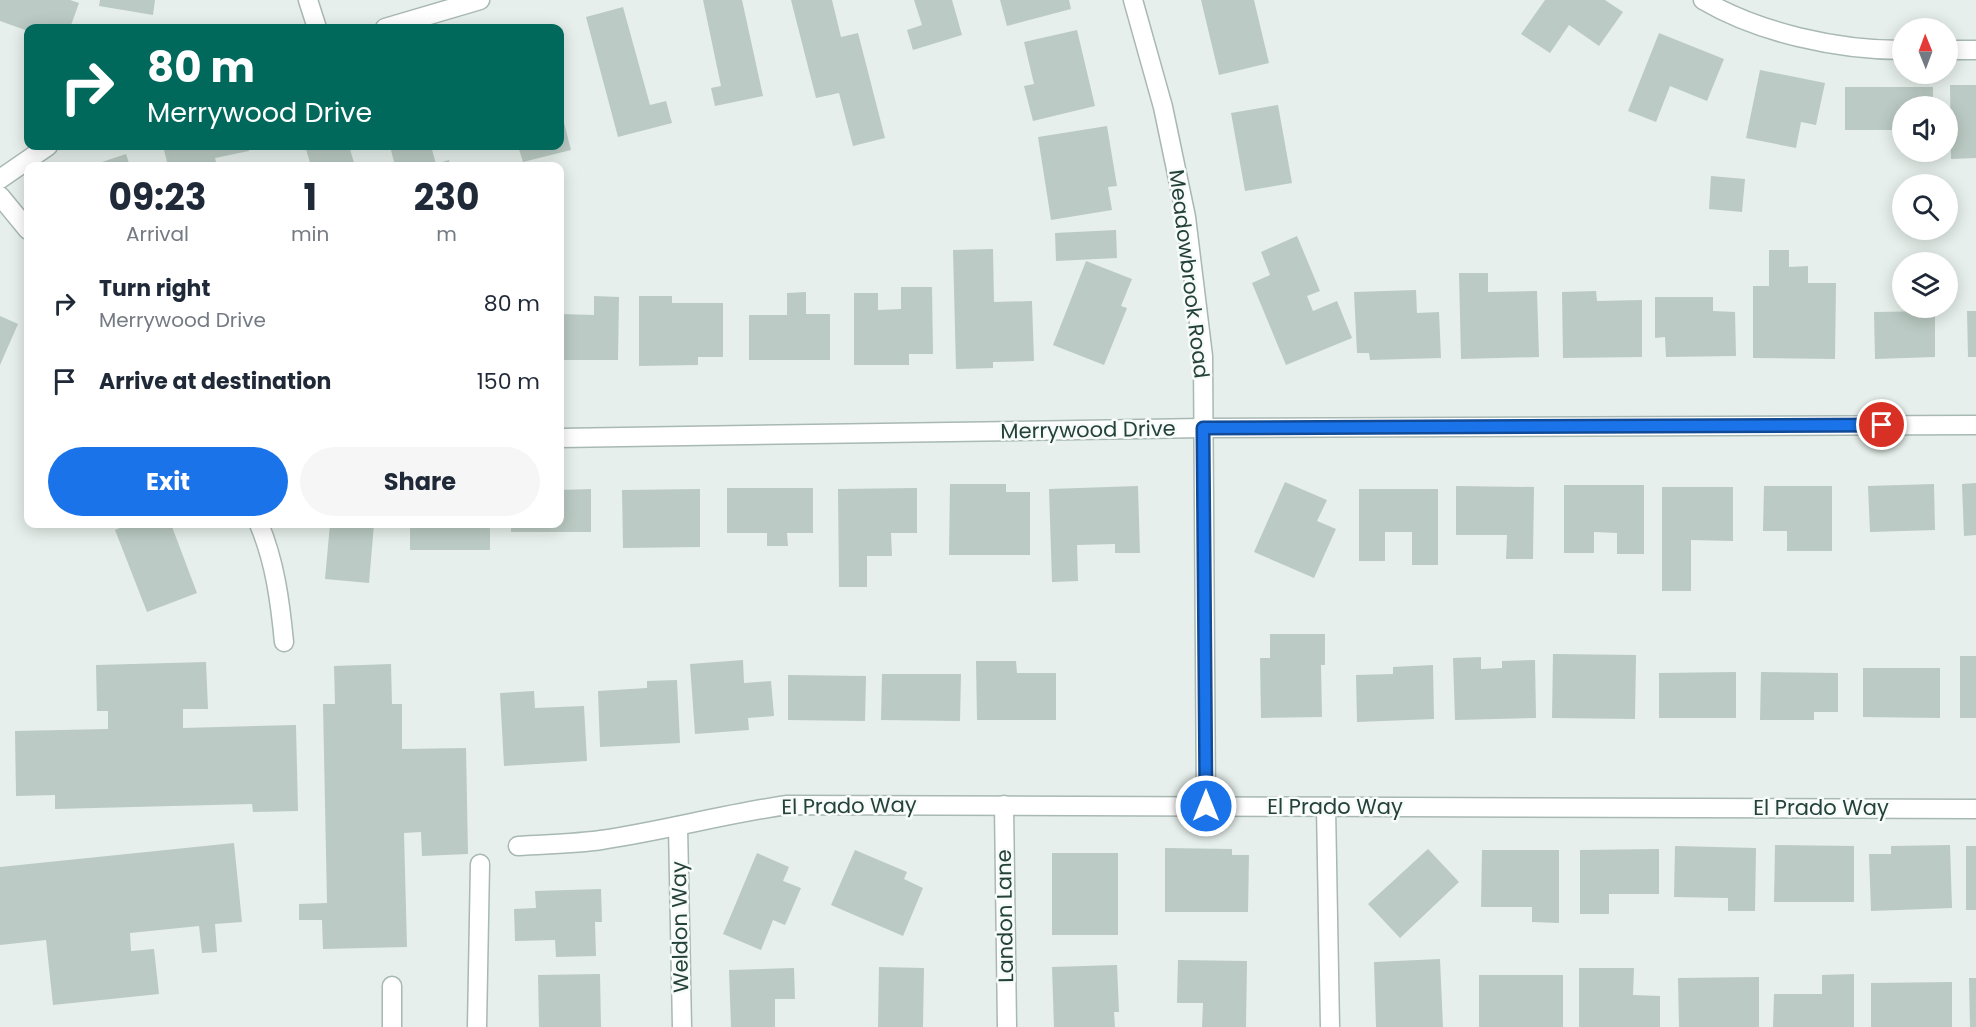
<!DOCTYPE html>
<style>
:root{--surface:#fff;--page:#f6f6f7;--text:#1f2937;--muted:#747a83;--accent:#1a73e8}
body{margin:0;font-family:Poppins,sans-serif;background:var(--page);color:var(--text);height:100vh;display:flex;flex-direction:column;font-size:22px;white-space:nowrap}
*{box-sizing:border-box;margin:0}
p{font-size:20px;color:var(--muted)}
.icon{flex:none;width:33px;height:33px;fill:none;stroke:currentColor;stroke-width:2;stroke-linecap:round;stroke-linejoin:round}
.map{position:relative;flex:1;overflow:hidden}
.sheet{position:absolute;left:24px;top:162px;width:540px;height:366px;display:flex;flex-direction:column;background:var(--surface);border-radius:12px;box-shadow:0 3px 15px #0003}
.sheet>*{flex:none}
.guide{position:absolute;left:24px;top:24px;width:540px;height:126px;border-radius:12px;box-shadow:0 3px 15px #0003;background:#00695c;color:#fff;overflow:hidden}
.needle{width:39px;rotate:359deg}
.controls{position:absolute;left:1892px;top:18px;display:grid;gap:12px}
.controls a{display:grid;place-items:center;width:66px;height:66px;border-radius:50%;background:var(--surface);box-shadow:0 3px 15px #0003;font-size:30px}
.pin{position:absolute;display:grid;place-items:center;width:51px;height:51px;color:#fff;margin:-26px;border:3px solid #fff;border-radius:50%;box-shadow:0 2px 6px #0007}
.me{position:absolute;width:66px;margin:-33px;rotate:0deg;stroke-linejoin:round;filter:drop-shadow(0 0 4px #0008)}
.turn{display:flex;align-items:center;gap:21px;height:126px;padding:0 24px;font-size:27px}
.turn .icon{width:78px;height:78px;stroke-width:2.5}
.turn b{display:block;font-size:42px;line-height:51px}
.eta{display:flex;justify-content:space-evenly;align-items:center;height:102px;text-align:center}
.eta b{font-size:36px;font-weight:700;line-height:42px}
.button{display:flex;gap:12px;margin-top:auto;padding:12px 24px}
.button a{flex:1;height:69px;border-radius:36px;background:var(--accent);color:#fff;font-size:24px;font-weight:700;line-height:69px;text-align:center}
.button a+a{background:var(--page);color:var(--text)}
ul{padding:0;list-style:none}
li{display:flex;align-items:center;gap:18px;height:78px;padding:0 24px}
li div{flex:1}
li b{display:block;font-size:22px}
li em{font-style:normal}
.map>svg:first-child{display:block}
</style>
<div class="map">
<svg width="1976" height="1027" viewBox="0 0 1976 1027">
<rect width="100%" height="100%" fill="#e6efeb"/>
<g fill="#bbcac4">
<path d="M0,0H70L79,3L70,28H28V31L0,21Z"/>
<path d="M100,0H155L153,15L99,6Z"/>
<path d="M703,0H742L763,96L715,106L711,88L721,86Z"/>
<path d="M791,0H832L841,37L858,33L885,138L853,146L839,93L816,98Z"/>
<path d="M914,0H952L962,35L913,50L907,30L922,25Z"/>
<path d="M1000,0H1069L1071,9L1007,26Z"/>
<path d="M1201,0H1254L1269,63L1219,75Z"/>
<path d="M1545,0H1605L1623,12L1599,46L1569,25L1550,53L1521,34Z"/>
<path d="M623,7L650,105L666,101L672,123L618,137L586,17Z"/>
<path d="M1077,30L1095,106L1033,121L1024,86L1034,84L1024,42Z"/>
<path d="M1659,33L1724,59L1707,101L1670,86L1656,122L1628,111Z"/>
<path d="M1760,70L1825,83L1816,125L1801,122L1796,148L1746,138Z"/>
<path d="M1950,85H1976V158L1951,159Z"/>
<path d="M1845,87H1933V106H1902V130H1845Z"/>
<path d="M1278,105L1292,183L1245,191L1231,113Z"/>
<path d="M560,107L571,150L523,162L518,146H560Z"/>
<path d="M1107,126L1117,186L1108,187L1112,210L1051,220L1038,137Z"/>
<path d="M163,146H247L249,151L215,158L217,166H168Z"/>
<path d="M305,146H349L355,166H311Z"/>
<path d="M390,146H431L436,164L449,160L450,166H395Z"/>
<path d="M126,154L130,166H90Z"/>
<path d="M1711,176L1745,179L1742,212L1709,209Z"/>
<path d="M1116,230L1117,258L1056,261L1055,233Z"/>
<path d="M1297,236L1320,291L1307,296L1313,311L1337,301L1352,338L1286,365L1252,283L1270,275L1261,252Z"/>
<path d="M993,249L994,302L1032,301L1034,361L993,362V368L956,369L953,250Z"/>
<path d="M1769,250H1789V267L1808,266V283H1836L1835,359L1753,358V286H1769Z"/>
<path d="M1086,261L1132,279L1121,306L1127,308L1104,365L1053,345Z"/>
<path d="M1459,273H1488V292L1537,291L1539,357L1461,359Z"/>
<path d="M901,287H932L933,354H909V365H854V293H878V310L901,309Z"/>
<path d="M1416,290L1417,313L1439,312L1441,358L1370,360L1369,353H1357L1354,292Z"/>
<path d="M1596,291L1597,301L1642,300V357L1563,358L1562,292Z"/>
<path d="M806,292V314H830V360H749V315H787V293Z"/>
<path d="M594,296L619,297L618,360H560V314L594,315Z"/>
<path d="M639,296H672V303H723V357H698V365L639,366Z"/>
<path d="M1655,297H1713V311L1735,312L1736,356L1666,357L1665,337L1655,338Z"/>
<path d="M1935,311V357L1875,359L1874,312Z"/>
<path d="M1967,311H1976V357H1968Z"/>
<path d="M0,316L18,324L0,365Z"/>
<path d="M1285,482L1327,500L1317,521L1336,529L1314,578L1254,552Z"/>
<path d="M1976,483V535L1964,536L1962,484Z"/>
<path d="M950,484H1006V492H1030V555H949Z"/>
<path d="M1934,484L1935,530L1870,532L1868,486Z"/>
<path d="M1564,485H1644V554H1617V533L1594,532V553H1564Z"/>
<path d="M1138,486L1140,553H1115V544L1077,545L1078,581L1052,582L1049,489Z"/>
<path d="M1456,486L1534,487L1533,559H1506L1507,535H1456Z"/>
<path d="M1764,486H1832V551H1787V531H1763Z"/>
<path d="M1662,487H1733V541L1691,540V591H1662Z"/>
<path d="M727,488H813V533H787L788,546H767V533H727Z"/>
<path d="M917,488V533H891L892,556H867V587H839L838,489Z"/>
<path d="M591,489V532H511V524H560V490Z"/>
<path d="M700,489V547L623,548L622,490Z"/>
<path d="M1359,489H1438V565H1412V532H1385V561H1359Z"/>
<path d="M130,524H171L197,593L147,612L115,530Z"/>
<path d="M330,524H374L369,583L325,579Z"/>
<rect x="410" y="524" width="80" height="26"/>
<path d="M1270,634H1325V665H1321L1322,717L1261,718L1260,658H1270Z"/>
<path d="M1553,654L1636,655L1635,719L1552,718Z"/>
<rect x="1960" y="656" width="16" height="62"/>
<path d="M1481,657V669L1502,668V661L1535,660L1536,718L1455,720L1453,658Z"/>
<path d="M743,660L744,683L771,681L774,716L748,718L749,730L695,734L690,664Z"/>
<path d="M976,661H1016L1017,673H1056V720H977Z"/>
<path d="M206,662L208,709H183V728L296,725L298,811L253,812L252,804L55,809V795L16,796L15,731L108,729V711H97L96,665Z"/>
<path d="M391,664L392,704H402V749L466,748L468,854L422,856L421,832L404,833L407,947L323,949L322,920H299V904L327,903L323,704H335L334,666Z"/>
<path d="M1433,665L1434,719L1357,722L1356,675L1393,674V667Z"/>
<path d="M1863,668H1940V718L1863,717Z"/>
<path d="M1736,672V718H1659V673Z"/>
<path d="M1761,672L1838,673V712H1814V720H1760Z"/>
<path d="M882,674H961L960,721L881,720Z"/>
<path d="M788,675L866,676L865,721L788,720Z"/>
<path d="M677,680L680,743L600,747L598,691L647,688V681Z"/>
<path d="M534,691L535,708L584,706L587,761L504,766L500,693Z"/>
<path d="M234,843L242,922L215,924L217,952L202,953L199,926L130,933L131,951L154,949L159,994L53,1005L46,940L0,945V867Z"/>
<path d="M1775,845L1854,846V902H1774Z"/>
<path d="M1950,845L1952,908L1871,911L1869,854H1891V846Z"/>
<path d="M1675,846L1756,848L1755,911H1728V898L1674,897Z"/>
<rect x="1966" y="846" width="10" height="64"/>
<path d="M1165,848L1232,849V855H1249L1248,912H1165Z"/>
<path d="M1428,849L1459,882L1400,938L1368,904Z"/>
<path d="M1659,849V894H1609V914H1580V850Z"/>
<path d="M855,850L907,872L904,879L923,888L903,936L831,905Z"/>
<path d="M1482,850H1559V923L1532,922V907H1481Z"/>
<path d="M757,853L789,867L783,881L801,888L785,925L773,920L761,950L723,934Z"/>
<rect x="1052" y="853" width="66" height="82"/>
<path d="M601,889L602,922H595L596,956L556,957L555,940L515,941L514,909L536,908L535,891Z"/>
<path d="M1440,959L1443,1027H1376L1374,962Z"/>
<path d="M1178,960L1247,961L1246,1027H1202L1203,1003H1177Z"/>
<path d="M1117,965L1119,1012H1114L1115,1027H1054L1052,967Z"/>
<path d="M879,967L924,968L923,1027H878Z"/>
<path d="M794,968L795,999H775V1027H731L729,970Z"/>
<path d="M1579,968H1634L1633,995L1660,996V1027H1579Z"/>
<path d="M600,974L601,1027H539L538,975Z"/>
<path d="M1854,974V1027H1773L1774,994H1822V975Z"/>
<rect x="1479" y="975" width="84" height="52"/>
<path d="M1759,977V1027H1679L1678,978Z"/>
<path d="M1969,978H1976V1027H1970Z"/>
<path d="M1952,982V1027H1871V983Z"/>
</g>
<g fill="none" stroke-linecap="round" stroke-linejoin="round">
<defs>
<g id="lane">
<path d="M392,986V1027"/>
<path d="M477,1027L480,864"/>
</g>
<g id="street">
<path d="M308,0L317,28"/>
<path d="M1133,0L1163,107L1186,217L1203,356L1206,806"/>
<path d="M1703,0C1759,33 1838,50 1902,50"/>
<path d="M385,28L480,0"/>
<path d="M1947,50H1976"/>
<path d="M0,179L48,146"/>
<path d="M0,196L28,230"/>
<path d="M560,438L1203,428L1976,425"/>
<path d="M259,524C275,562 280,601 284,642"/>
<path d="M1004,805L1007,1027"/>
<path d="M1326,807L1330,1027"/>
<path d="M678,826L682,1027"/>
<path d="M518,846C545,844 573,844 601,840C663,831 724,814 787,805L1976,809"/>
</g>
</defs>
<use href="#lane" stroke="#a8b8b2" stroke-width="21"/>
<use href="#street" stroke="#a8b8b2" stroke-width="21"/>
<use href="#lane" stroke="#fff" stroke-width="18"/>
<use href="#street" stroke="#fff" stroke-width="18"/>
</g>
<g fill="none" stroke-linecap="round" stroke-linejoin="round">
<defs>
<path id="route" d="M1206,806L1203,428L1882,425"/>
</defs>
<use href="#route" stroke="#114b97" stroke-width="15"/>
<use href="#route" stroke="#1a73e8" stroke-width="10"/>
</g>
<g text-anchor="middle" stroke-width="5" stroke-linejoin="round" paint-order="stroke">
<g font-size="21" fill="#24423a" stroke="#f7fbf9">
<text transform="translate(1189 274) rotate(83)" y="7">Meadowbrook Road</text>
<text transform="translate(1088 430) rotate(-1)" y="7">Merrywood Drive</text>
<text transform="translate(849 806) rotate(-1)" y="7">El Prado Way</text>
<text x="1335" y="814">El Prado Way</text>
<text x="1821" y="815">El Prado Way</text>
<text transform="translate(1005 916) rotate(-91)" y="7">Landon Lane</text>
<text transform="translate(680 927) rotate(-91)" y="7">Weldon Way</text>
</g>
</g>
</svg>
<div class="controls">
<a><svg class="needle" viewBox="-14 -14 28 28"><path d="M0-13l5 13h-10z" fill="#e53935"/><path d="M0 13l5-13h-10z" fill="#747a83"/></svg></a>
<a><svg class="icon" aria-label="sound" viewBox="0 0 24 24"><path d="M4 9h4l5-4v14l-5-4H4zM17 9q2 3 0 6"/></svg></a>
<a><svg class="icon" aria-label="search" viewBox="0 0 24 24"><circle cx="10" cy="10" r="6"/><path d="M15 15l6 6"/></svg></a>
<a><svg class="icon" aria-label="layers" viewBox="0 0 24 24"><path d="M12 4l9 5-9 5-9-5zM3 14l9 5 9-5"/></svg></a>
</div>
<div class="pin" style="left:1882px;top:425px;background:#d93025"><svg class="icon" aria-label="arrive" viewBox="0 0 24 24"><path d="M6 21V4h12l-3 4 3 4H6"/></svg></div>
<svg class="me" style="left:1206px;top:806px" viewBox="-20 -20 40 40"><circle r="17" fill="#1a73e8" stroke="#fff" stroke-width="3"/><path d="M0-11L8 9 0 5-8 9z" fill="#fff"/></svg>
<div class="guide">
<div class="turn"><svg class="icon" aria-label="right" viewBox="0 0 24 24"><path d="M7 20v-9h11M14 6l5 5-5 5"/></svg><div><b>80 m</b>Merrywood Drive</div></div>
</div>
<section class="sheet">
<div class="eta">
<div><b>09:23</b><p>Arrival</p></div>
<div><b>1</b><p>min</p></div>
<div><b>230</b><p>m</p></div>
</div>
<ul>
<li><svg class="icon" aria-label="right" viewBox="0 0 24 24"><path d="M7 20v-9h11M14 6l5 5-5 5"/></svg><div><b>Turn right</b><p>Merrywood Drive</p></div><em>80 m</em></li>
<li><svg class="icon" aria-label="arrive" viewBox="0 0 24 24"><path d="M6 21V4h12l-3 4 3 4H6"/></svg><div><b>Arrive at destination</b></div><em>150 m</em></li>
</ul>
<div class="button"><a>Exit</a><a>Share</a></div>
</section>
</div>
